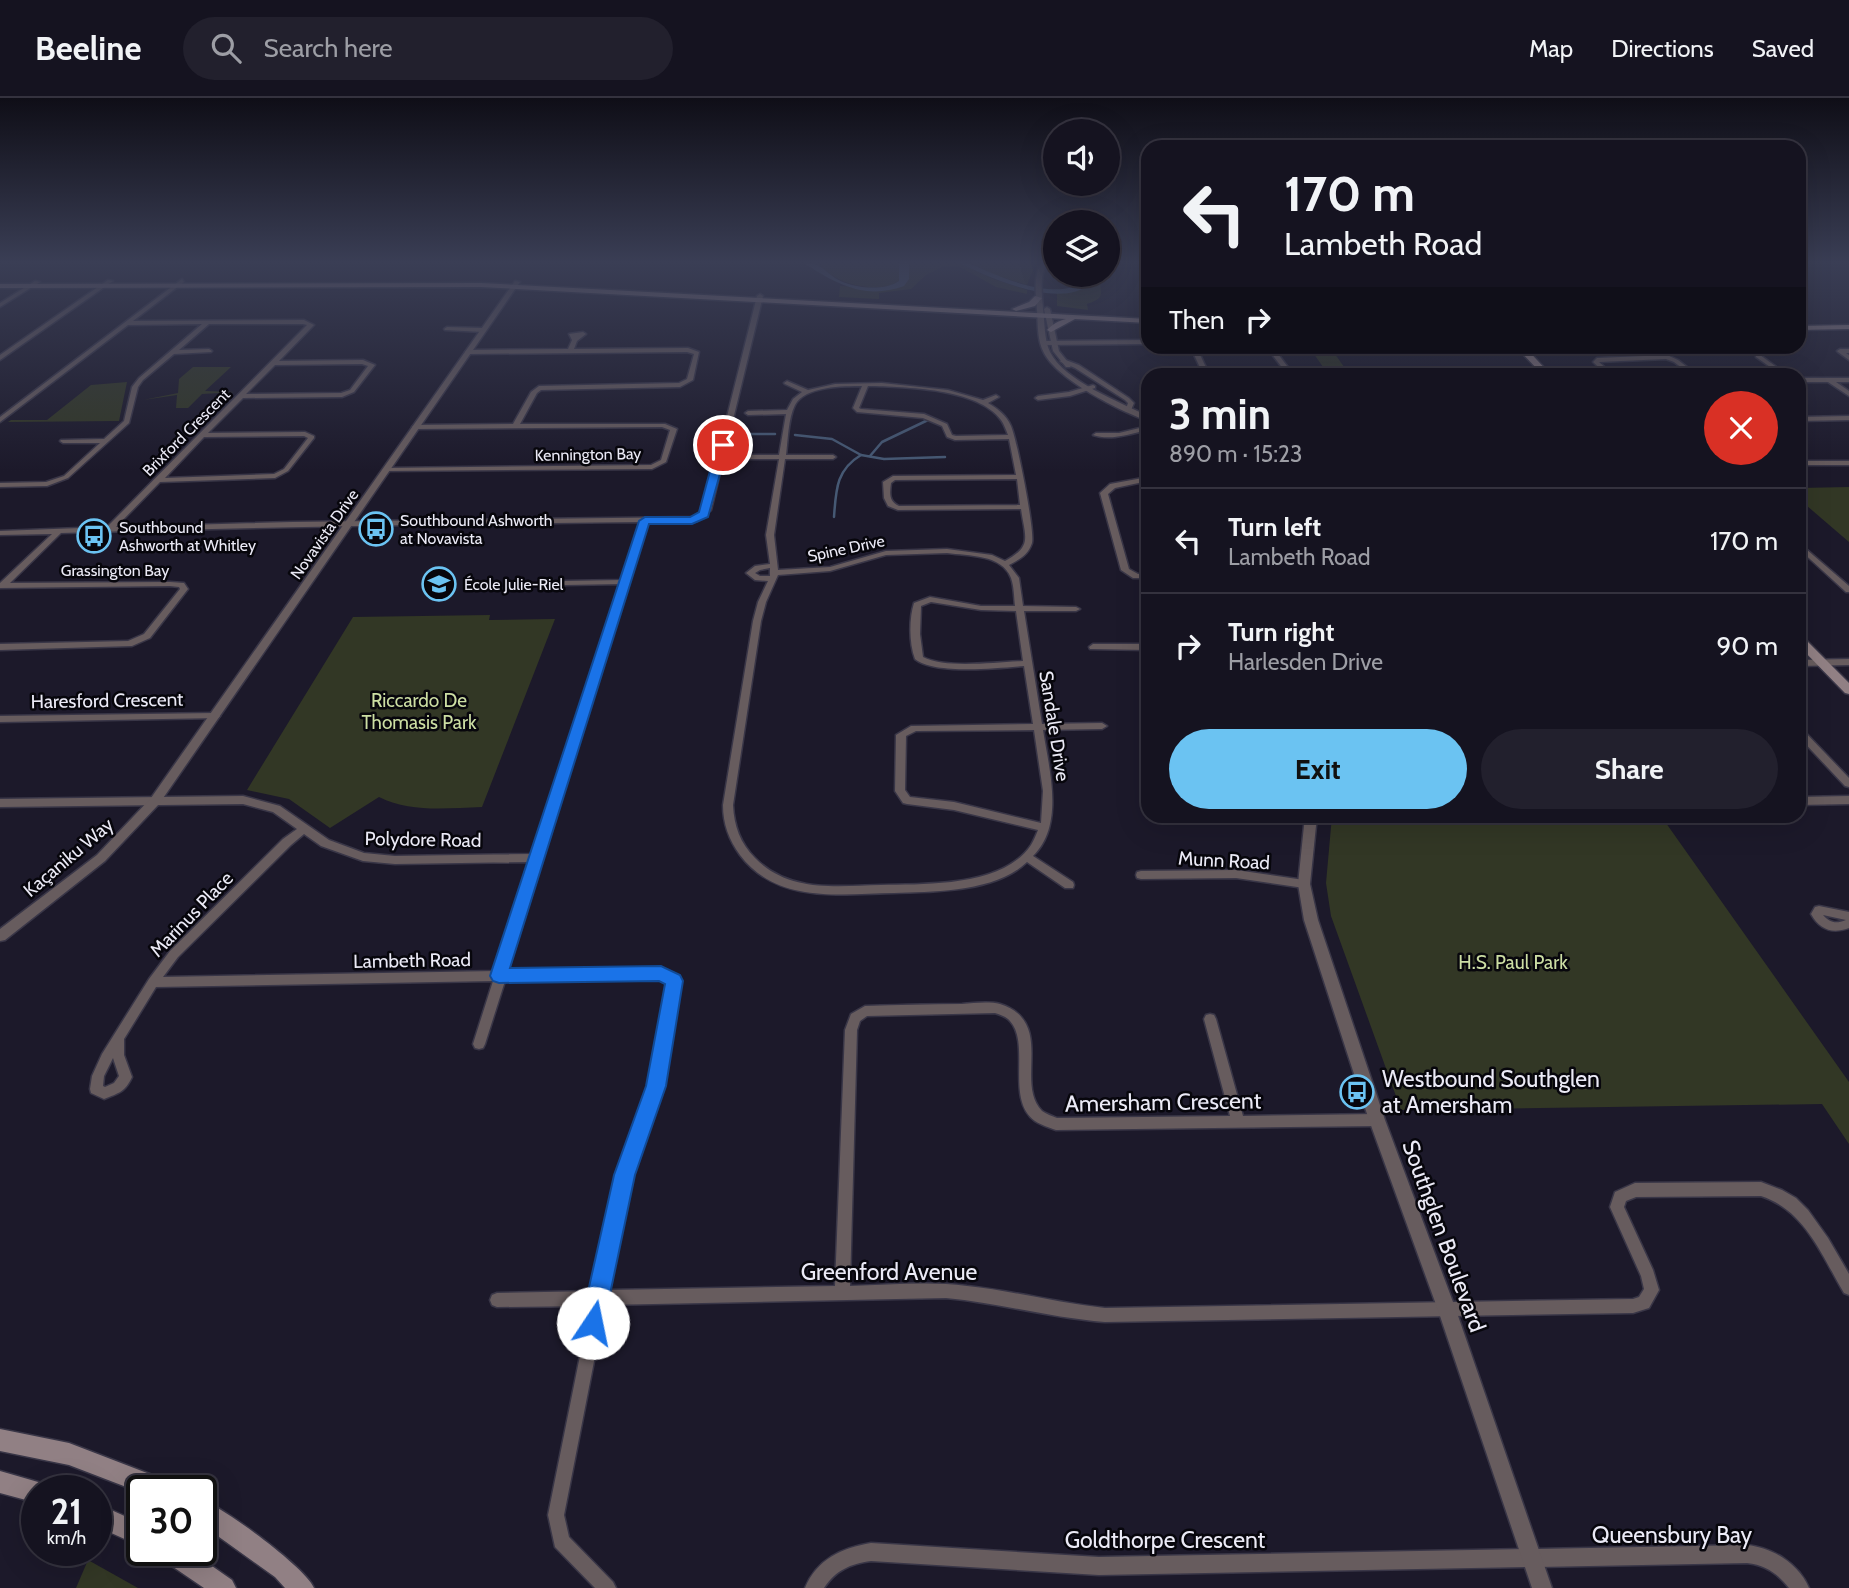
<!DOCTYPE html>
<meta charset="utf-8">
<style>
:root{--surface:#151320;--page:#22202d;--text:#f1f3f6;--muted:#9d9ea5;--line:#34323e;--accent:#6bc3f2}
body{margin:0;font-family:Cabin,sans-serif;background:var(--page);color:var(--text);height:100vh;display:flex;flex-direction:column;font-size:26px;white-space:nowrap}
*{box-sizing:border-box;margin:0}
p{font-size:23px;color:var(--muted)}
.icon{flex:none;width:38px;height:38px;fill:none;stroke:currentColor;stroke-width:2;stroke-linecap:round;stroke-linejoin:round}
.map{position:relative;flex:1;overflow:hidden}
.side{position:absolute;left:1141px;top:270px;width:665px;height:455px;display:flex;flex-direction:column;background:var(--surface);border-radius:21px;box-shadow:0 7px 28px #0002,0 0 0 2px var(--line)}
.side>*{flex:none}
.banner{position:absolute;left:1141px;top:42px;width:665px;height:214px;border-radius:21px;box-shadow:0 7px 28px #0002,0 0 0 2px var(--line);background:#151320;color:var(--text);overflow:hidden}
.buttons{position:absolute;left:1043px;top:21px;display:grid;gap:14px}
.buttons a{display:grid;place-items:center;width:77px;height:77px;border-radius:50%;background:var(--surface);box-shadow:0 7px 28px #0002,0 0 0 2px var(--line);font-size:35px}
.speed{position:absolute;left:21px;top:1377px;display:flex;gap:14px;font-size:35px;font-weight:700;text-align:center}
.speed>*{display:grid;place-content:center;width:91px;height:91px;border-radius:50%;background:var(--surface);box-shadow:0 7px 28px #0002,0 0 0 2px var(--line);line-height:1}
.speed small{font-size:18px;font-weight:400}
.speed .limit{border:4px solid #111;border-radius:10px;background:#fff;color:#111}
.pin{position:absolute;display:grid;place-items:center;width:60px;height:60px;color:#fff;margin:-30px;border:4px solid #fff;border-radius:50%;box-shadow:0 2px 7px #0007}
.me{position:absolute;width:77px;margin:-38px;rotate:11deg;stroke-linejoin:round;filter:drop-shadow(0 0 5px #0008)}
.turn{display:flex;align-items:center;gap:24px;height:147px;padding:0 28px;font-size:32px}
.turn .icon{width:91px;height:91px;stroke-width:2.5}
.turn b{display:block;font-size:49px;line-height:60px}
.then{display:flex;align-items:center;height:66px;padding:0 28px;background:#0003;gap:14px;font-size:26px}
.round{display:grid;place-items:center;flex:none;width:74px;height:74px;border-radius:37px;background:var(--page)}
.summary{display:flex;align-items:center;justify-content:space-between;height:119px;padding:0 28px}
h1{font-size:42px;font-weight:700;line-height:52px}
.primary-button{display:flex;gap:14px;margin-top:auto;padding:14px 28px}
.primary-button a{flex:1;height:80px;border-radius:42px;background:var(--accent);color:#111;font-size:28px;font-weight:700;line-height:80px;text-align:center}
.primary-button a+a{background:var(--page);color:var(--text)}
ul{padding:0;list-style:none}
li{display:flex;align-items:center;gap:21px;height:105px;padding:0 28px;border-top:2px solid var(--line)}
li div{flex:1}
li b{display:block;font-size:26px}
li em{font-style:normal}
header{display:flex;align-items:center;gap:42px;box-sizing:border-box;height:98px;padding:0 35px;background:var(--surface);border-bottom:2px solid var(--line)}
header strong{font-size:33px}
nav{display:flex;gap:38px;margin-inline-start:auto;font-size:24px}
.search{width:490px;height:63px;background:var(--page);display:flex;align-items:center;gap:18px;box-sizing:border-box;padding:0 24px;border-radius:38px;color:var(--muted);font-size:26px}
.map>svg:first-child{display:block}
</style>
<header>
<strong>Beeline</strong>
<div class="search"><svg class="icon" aria-label="search" viewBox="0 0 24 24"><circle cx="10" cy="10" r="6"/><path d="M15 15l6 6"/></svg>Search here</div>
<nav><a>Map</a><a>Directions</a><a>Saved</a></nav>
</header>
<div class="map">
<svg width="1849" height="1490" viewBox="0 0 1849 1490">
<rect width="100%" height="100%" fill="#1c192a"/>
<g fill="#323725">
<path d="M813,164H899V183C884,194 852,189 837,180C828,176 822,168 813,164Z"/>
<path d="M909,164H957L993,181L1027,192V196L996,189L960,169L944,168L926,177L911,191L879,195V201L839,199L840,188L894,191L910,168Z"/>
<path d="M969,164H1036L1027,187L995,177Z"/>
<path d="M1092,177H1101C1097,192 1110,199 1087,206L1088,212L1057,208V194H1071L1088,189Z"/>
<path d="M1309,249H1330L1349,276H1328Z"/>
<path d="M193,269H231L205,293L236,294L202,296L188,310H176L177,297L143,302L178,295L179,281Z"/>
<path d="M127,284L119,323L8,324L11,322H47L91,287Z"/>
<path d="M1849,389V444L1799,401V390Z"/>
<path d="M490,517L489,522L555,521L482,709C447,710 411,715 379,699L330,730L289,701L247,692L353,519Z"/>
<path d="M1332,718H1661L1849,984V1046L1822,1006L1401,1012L1331,818L1326,785Z"/>
<path d="M88,1462L138,1490H76Z"/>
</g>
<g fill="#465974">
<path d="M802,164C818,164 823,171 835,180C850,190 884,194 899,183V164H909V181L904,188C863,203 834,184 802,164Z"/>
<path d="M957,164C972,164 980,171 994,176C1018,186 1051,197 1076,188L1083,177H1092L1090,186C1059,212 988,179 957,164Z"/>
</g>
<g fill="none" stroke-linecap="round" stroke-linejoin="round">
<g stroke="#465974" stroke-width="2.5">
<path d="M736,336H775"/>
<path d="M795,337L832,341L861,357L884,361L945,359"/>
<path d="M870,358L882,344L928,322"/>
<path d="M834,419C836,392 836,372 861,357"/>
</g>
<defs>
<g id="minor">
<path d="M182,181L184,184L133,223L304,222L314,227L279,263L363,262L375,267L354,294L342,299L243,300L208,335L305,334L314,338V340L288,373L275,380L160,384L116,429L292,424L695,419L704,411L757,198L760,196L763,198L711,412L697,423L648,424L508,873L661,870L678,880L680,883L657,1006L626,1097L608,1192L835,1188L845,932L851,916L865,908C897,907 930,906 962,906C974,905 989,903 1000,906C1056,924 1014,985 1042,1013C1046,1016 1052,1018 1057,1020L1230,1018L1204,921L1206,917L1210,916L1214,917L1216,921L1243,1018L1377,1016L1382,1018L1384,1022L1382,1026L1377,1028L1056,1032C1050,1030 1041,1027 1035,1023C1005,1002 1031,946 1010,923C1007,919 1001,917 995,915L867,918L860,923L857,932L850,1188C889,1187 929,1183 967,1188C1014,1193 1059,1205 1105,1210L1633,1201L1639,1199L1644,1191L1641,1178L1610,1109L1615,1094L1635,1085L1761,1084L1782,1092L1796,1100L1808,1112L1828,1140L1849,1176V1197L1844,1195C1822,1158 1805,1112 1761,1098L1636,1099L1626,1103L1624,1109L1653,1172L1659,1192L1649,1210L1633,1215L1105,1224C1051,1220 1000,1205 946,1200L605,1207L564,1417L569,1439L613,1484L616,1490H595L555,1449L548,1417L590,1208L497,1209L492,1207L490,1202L492,1197L497,1195L593,1193L612,1097L645,1006L668,885L659,880L505,883L485,946L483,950L479,951L475,950L473,946L493,883L156,889L124,941V957L132,979C125,994 119,995 104,1001L91,995L90,991L92,978L102,956L149,881L170,853L283,741L297,731L273,714L243,706L0,709V701L243,698L280,708L329,742L364,755L395,758L534,756L621,486L565,487L561,485L565,483L622,482L641,424C448,426 253,429 61,435L10,485L170,484L184,485L188,491L150,540L132,548L0,552V546L128,543L144,536L180,491L179,489L170,488L0,490V485L52,436L0,437V433L107,429L307,227L303,226H209L179,252L209,251L212,253L211,254L174,256L143,282L138,289L129,325L68,380L47,388L0,389V385L46,384L64,378L100,345H63L60,343L61,342L104,341L124,323L132,289L139,280L202,226L128,227L0,324V319ZM362,266L368,268L350,292L341,295L246,296L275,267ZM304,338L308,340L284,371L274,376L165,380L204,339ZM304,736L321,748L363,763L395,766L531,764L496,873L163,879L178,859L291,747ZM113,960L119,978L114,985L105,989L103,988L104,978Z"/>
<path d="M108,182L113,183L0,262V257Z"/>
<path d="M35,183L40,184L0,209V205Z"/>
<path d="M447,229L483,230L486,232L483,234L445,232L444,231Z"/>
<path d="M583,234L586,236L577,243L574,251L688,250L699,254L693,282L680,289L541,292L537,295L520,326H665L677,331L666,364L652,371L384,373L383,372L386,370L651,367L661,362L670,332L662,329L415,331L412,329L415,327L513,326L531,294L539,288L679,285L687,281L694,256L687,254L468,256L465,254L468,252L568,251L572,242L569,236Z"/>
<path d="M1148,242V246L1044,247L1041,245L1044,243Z"/>
<path d="M1190,248H1196L1209,276H1203Z"/>
<path d="M1223,248H1247L1275,252L1293,276H1287L1271,255Z"/>
<path d="M1840,251H1849V255H1846L1849,257V262L1838,254L1837,253Z"/>
<path d="M1667,257L1678,262L1696,276H1690L1674,264L1666,261L1599,264L1612,276H1606L1593,264L1597,260Z"/>
<path d="M1756,257H1760L1786,276H1780L1756,259Z"/>
<path d="M1063,261L1079,267L1129,300L1134,305L1131,312L1126,311L1128,305L1125,302L1075,270L1061,264L1060,263Z"/>
<path d="M1799,280H1849V284H1836L1849,293V298L1828,284H1799Z"/>
<path d="M787,283L808,292L835,286L882,285L948,292L983,302L996,297L999,299L988,305C998,311 1006,317 1011,328C1017,342 1035,433 1032,445C1028,457 1020,461 1009,467L1019,480L1023,508L1076,509L1080,511L1076,513H1024L1042,626L1102,625L1107,628L1102,631L1043,632C1049,671 1065,727 1033,758L1073,784L1074,787L1073,790H1065L1027,764C996,794 934,794 894,795C840,796 777,806 740,757C729,742 723,726 723,707L753,523L758,504L768,483L755,482L746,475L755,468L770,466L766,437L779,361H738L735,359L738,357H779L786,316L748,317L745,315L748,313L787,312L793,301L802,294L785,286L784,285ZM862,288L853,310L857,314L923,320L942,328L947,339L955,342L1009,341L1016,377L893,378L883,384L884,400L888,408L898,412L1021,411C1025,439 1033,448 1005,463L992,457L947,451L886,453L830,469L778,472L774,437L785,361H833L836,359L833,357H786C788,342 788,321 795,307C805,288 844,288 862,288ZM868,288C905,289 978,290 1001,322C1004,326 1006,332 1008,337L956,338L952,337L947,326L924,316L861,311L859,310ZM1017,381L1020,407L899,408C888,403 890,394 891,385L895,382ZM947,455C968,458 1002,456 1011,480C1014,488 1014,499 1015,508H981L930,499L914,505C909,521 909,545 915,561C935,577 998,570 1024,568L1033,626L911,628L896,637L895,693L903,705L907,706L954,712L1038,732C1036,737 1034,742 1031,747C1003,789 926,786 881,787C837,788 789,795 755,760C740,745 734,728 733,707L761,523L766,504L778,477L830,473L886,457ZM770,470V478H760L755,475L760,472ZM931,504L981,512L1016,513L1023,563C997,564 945,571 923,559L920,536L921,508ZM1034,632L1043,693L1041,725L954,704L910,699L905,692L906,638L916,633Z"/>
<path d="M1093,287L1095,288V290L1070,298L1038,302L1035,300L1038,298L1069,294Z"/>
<path d="M1849,318V322L1799,323V319Z"/>
<path d="M1148,328V332C1130,336 1110,343 1093,337L1096,335H1119Z"/>
<rect x="1799" y="363" width="50" height="4"/>
<path d="M1148,379V383L1115,390L1108,396L1129,471L1138,476H1148V480H1133L1121,472L1100,395L1110,386Z"/>
<path d="M1799,445L1849,488V494H1846L1799,451Z"/>
<path d="M1093,546H1148V552L1090,551L1089,549Z"/>
<path d="M1849,561V567L1799,568V562Z"/>
<path d="M215,615L218,616L220,618L218,620L0,624V618Z"/>
<path d="M1799,630L1802,631L1849,680V689L1845,688L1799,639Z"/>
<path d="M1849,698V706L1799,707V699Z"/>
<path d="M1236,772L1304,782L1308,783L1309,786L1308,789L1304,790L1236,780L1141,781L1137,780L1136,777L1137,774L1141,773Z"/>
<path d="M1819,808L1849,814V830C1832,836 1820,832 1811,816L1815,809ZM1823,817L1846,822C1836,826 1830,825 1823,817Z"/>
<path d="M871,1445L1099,1459L1747,1447C1773,1450 1798,1465 1809,1490H1789C1778,1476 1766,1467 1747,1465L1099,1477L871,1463C850,1466 836,1472 824,1490H805C817,1461 842,1450 871,1445Z"/>
</g>
<g id="tertiary">
<path d="M1041,164H1047C1039,180 1042,194 1043,211C1045,226 1044,241 1050,254C1064,283 1120,304 1148,318V323C1120,313 1058,282 1044,255C1037,242 1038,227 1037,212C1036,195 1033,180 1041,164Z"/>
<path d="M515,183L520,184L159,706L105,763L5,842L0,843V831L97,757L151,700Z"/>
<path d="M1047,209L1050,211L1059,253L1071,268L1070,269H1066L1053,253L1044,211Z"/>
<path d="M1305,718H1317L1310,786L1318,822L1385,1022L1456,1212L1552,1490H1532L1438,1212L1369,1022L1304,822L1298,786Z"/>
</g>
<g id="secondary">
<path d="M481,185L1148,221V225L1075,221L1051,234L1047,232C1053,226 1058,223 1066,221L481,189L0,190V186Z"/>
<path d="M1035,198L1042,200L1035,208L1016,213L1012,211L1029,204Z"/>
<path d="M1849,227V231L1799,232V228Z"/>
<path d="M1502,248H1511L1517,254L1510,256Z"/>
<path d="M1515,248H1524L1550,276H1542Z"/>
<path d="M1799,538L1803,539L1849,585V596L1845,595L1799,548Z"/>
<path d="M0,1331L69,1345L173,1385L176,1393H142V1395L69,1367L0,1353Z"/>
<path d="M0,1373L45,1386L48,1393H37V1405L0,1395Z"/>
<path d="M201,1401C224,1410 305,1469 314,1490H285L275,1479L201,1426Z"/>
<path d="M96,1405L142,1426V1449L96,1428Z"/>
<path d="M157,1452H189L232,1482L236,1490H204L160,1460Z"/>
</g>
</defs>
<use href="#minor" stroke="#393647" stroke-width="3"/>
<use href="#tertiary" stroke="#393647" stroke-width="3"/>
<use href="#secondary" stroke="#393647" stroke-width="3"/>
<use href="#minor" fill="#675c5e" fill-rule="evenodd"/>
<use href="#tertiary" fill="#675c5e" fill-rule="evenodd"/>
<use href="#secondary" fill="#918084" fill-rule="evenodd"/>
</g>
<linearGradient id="sky" x2="0" y2="1"><stop stop-color="#0f0e17"/><stop offset="0.44" stop-color="#3a3e55"/><stop offset="1" stop-color="#3a3e55" stop-opacity="0"/></linearGradient>
<rect width="1849" height="373" fill="url(#sky)"/>
<path fill="#1a73e8" stroke="#114b97" stroke-width="2" d="M723,344L728,347L708,419L692,426H649L510,870L661,868L680,877L683,883L666,988L635,1077L604,1225L601,1233L593,1237L585,1233L581,1225L614,1077L646,988L665,886L659,883L499,885L493,883L490,878L639,423L645,419H690L699,414L717,347Z"/>
<defs>
<symbol id="bus-ring" viewBox="-11 -11 22 22"><circle r="9.5" fill="#07060c" stroke="#6bc3f2" stroke-width="1.5"/><path d="M-5-6H5V4H4V6H2V4H-2V6H-4V4H-5ZM-3.5-4V0h7V-4ZM-3.5 1.2v1.5H-2V1.2ZM2 1.2v1.5H3.5V1.2Z" fill="#6bc3f2"/></symbol>
<symbol id="school-ring" viewBox="-11 -11 22 22"><circle r="9.5" fill="#07060c" stroke="#6bc3f2" stroke-width="1.5"/><path d="M0-5L7-2L0 1L-7-2ZM-4 1L0 2.5L4 1V4Q0 6-4 4Z" fill="#6bc3f2"/></symbol>
</defs>
<g fill-rule="evenodd">
<use href="#bus-ring" x="357" y="412" width="38" height="38"/>
<use href="#bus-ring" x="75" y="419" width="38" height="38"/>
<use href="#school-ring" x="420" y="467" width="38" height="38"/>
<use href="#bus-ring" x="1338" y="975" width="38" height="38"/>
</g>
<g text-anchor="middle" stroke-width="5" stroke-linejoin="round" paint-order="stroke">
<g font-size="16" fill="#ebeaf6" stroke="#07060c">
<text transform="translate(186 334) rotate(-45)" y="6">Brixford Crescent</text>
<text transform="translate(588 356) rotate(-1)" y="6">Kennington Bay</text>
<text transform="translate(324 436) rotate(-55)" y="6">Novavista Drive</text>
<text transform="translate(846 450) rotate(-12)" y="6">Spine Drive</text>
<text x="115" y="478">Grassington Bay</text>
</g>
<g font-size="16" fill="#ebeaf6" stroke="#07060c" text-anchor="start">
<text x="400" y="428">Southbound Ashworth<tspan x="400" dy="18">at Novavista</tspan></text>
<text x="119" y="435">Southbound<tspan x="119" dy="18">Ashworth at Whitley</tspan></text>
<text x="464" y="492">École Julie-Riel</text>
</g>
<g font-size="19" fill="#ebeaf6" stroke="#07060c">
<text transform="translate(107 602) rotate(-1)" y="7">Haresford Crescent</text>
<text transform="translate(1055 628) rotate(81)" y="7">Sandale Drive</text>
<text transform="translate(423 741) rotate(1)" y="7">Polydore Road</text>
<text transform="translate(68 759) rotate(-40)" y="7">Kaçaniku Way</text>
<text transform="translate(1224 762) rotate(3)" y="7">Munn Road</text>
<text transform="translate(191 816) rotate(-46)" y="7">Marinus Place</text>
<text transform="translate(412 862) rotate(-1)" y="7">Lambeth Road</text>
</g>
<g font-size="19" fill="#ccdea3" stroke="#07060c">
<text x="419" y="609">Riccardo De<tspan x="419" dy="22">Thomasis Park</tspan></text>
<text x="1513" y="871">H.S. Paul Park</text>
</g>
<g font-size="23" fill="#ebeaf6" stroke="#07060c" text-anchor="start">
<text x="1382" y="989">Westbound Southglen<tspan x="1382" dy="26">at Amersham</tspan></text>
</g>
<g font-size="23" fill="#ebeaf6" stroke="#07060c">
<text transform="translate(1163 1004) rotate(-1)" y="8">Amersham Crescent</text>
<text transform="translate(1444 1138) rotate(70)" y="8">Southglen Boulevard</text>
<text x="889" y="1182">Greenford Avenue</text>
<text x="1672" y="1445">Queensbury Bay</text>
<text x="1165" y="1450">Goldthorpe Crescent</text>
</g>
</g>
</svg>
<div class="buttons">
<a><svg class="icon" aria-label="sound" viewBox="0 0 24 24"><path d="M4 9h4l5-4v14l-5-4H4zM17 9q2 3 0 6"/></svg></a>
<a><svg class="icon" aria-label="layers" viewBox="0 0 24 24"><path d="M12 4l9 5-9 5-9-5zM3 14l9 5 9-5"/></svg></a>
</div>
<div class="speed"><div>21<small>km/h</small></div><div class="limit">30</div></div>
<div class="pin" style="left:723px;top:347px;background:#d93025"><svg class="icon" aria-label="arrive" viewBox="0 0 24 24"><path d="M6 21V4h12l-3 4 3 4H6"/></svg></div>
<svg class="me" style="left:593px;top:1225px" viewBox="-20 -20 40 40"><circle r="19" fill="#fff"/><path d="M0-13L10 11 0 6-10 11z" fill="#1a73e8"/></svg>
<div class="banner">
<div class="turn"><svg class="icon" aria-label="left" viewBox="0 0 24 24"><path d="M17 20v-9H6M10 6l-5 5 5 5"/></svg><div><b>170 m</b>Lambeth Road</div></div>
<div class="then">Then<svg class="icon" aria-label="right" viewBox="0 0 24 24"><path d="M7 20v-9h11M14 6l5 5-5 5"/></svg></div>
</div>
<section class="side">
<div class="summary"><div><h1>3 min</h1><p>890 m · 15:23</p></div><a class="round" style="background:#d93025;color:#fff"><svg class="icon" aria-label="close" viewBox="0 0 24 24"><path d="M6 6l12 12M18 6L6 18"/></svg></a></div>
<ul>
<li><svg class="icon" aria-label="left" viewBox="0 0 24 24"><path d="M17 20v-9H6M10 6l-5 5 5 5"/></svg><div><b>Turn left</b><p>Lambeth Road</p></div><em>170 m</em></li>
<li><svg class="icon" aria-label="right" viewBox="0 0 24 24"><path d="M7 20v-9h11M14 6l5 5-5 5"/></svg><div><b>Turn right</b><p>Harlesden Drive</p></div><em>90 m</em></li>
</ul>
<div class="primary-button"><a>Exit</a><a>Share</a></div>
</section>
</div>
